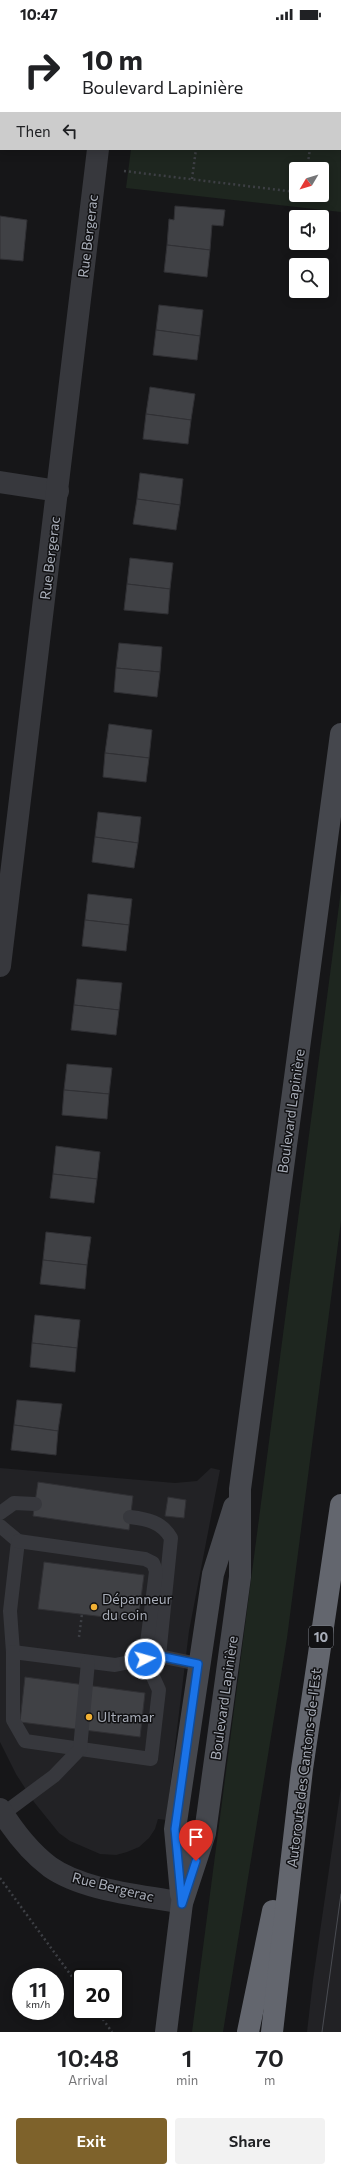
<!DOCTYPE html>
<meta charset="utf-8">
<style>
:root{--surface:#fff;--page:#f2f2f2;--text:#202124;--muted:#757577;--accent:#7e622b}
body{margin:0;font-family:Commissioner,sans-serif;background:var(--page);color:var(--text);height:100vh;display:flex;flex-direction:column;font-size:15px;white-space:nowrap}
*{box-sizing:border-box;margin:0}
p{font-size:13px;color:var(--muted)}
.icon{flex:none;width:22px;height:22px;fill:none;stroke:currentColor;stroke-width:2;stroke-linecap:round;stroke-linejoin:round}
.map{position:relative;height:2004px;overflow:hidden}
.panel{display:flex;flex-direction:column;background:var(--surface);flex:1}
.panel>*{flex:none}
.guide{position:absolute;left:0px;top:0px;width:341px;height:122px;box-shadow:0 2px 10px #0003;background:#fff;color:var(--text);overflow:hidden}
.needle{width:26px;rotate:232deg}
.controls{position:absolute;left:289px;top:134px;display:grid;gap:8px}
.controls a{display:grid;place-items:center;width:40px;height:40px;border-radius:4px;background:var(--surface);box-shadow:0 2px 10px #0003;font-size:20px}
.speed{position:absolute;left:12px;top:1940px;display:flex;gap:8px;font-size:20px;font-weight:700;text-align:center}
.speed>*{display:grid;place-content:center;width:52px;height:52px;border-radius:50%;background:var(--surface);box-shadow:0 2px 10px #0003;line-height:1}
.speed small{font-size:10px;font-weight:400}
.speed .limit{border:2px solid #111;border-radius:6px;background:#fff;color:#111}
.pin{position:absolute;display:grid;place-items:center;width:34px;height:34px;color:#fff;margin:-41px -17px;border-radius:50% 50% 50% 0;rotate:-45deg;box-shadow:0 0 4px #0007}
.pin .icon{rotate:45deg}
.me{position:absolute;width:44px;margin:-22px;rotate:84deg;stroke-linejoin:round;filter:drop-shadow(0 0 3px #0008)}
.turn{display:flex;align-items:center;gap:14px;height:84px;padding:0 16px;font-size:18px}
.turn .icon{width:52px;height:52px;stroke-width:2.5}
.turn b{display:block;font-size:28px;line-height:34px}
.then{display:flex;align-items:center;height:38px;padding:0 16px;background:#0003;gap:8px;font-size:15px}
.eta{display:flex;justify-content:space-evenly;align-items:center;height:68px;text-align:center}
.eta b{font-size:24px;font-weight:600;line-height:28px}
.action{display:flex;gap:8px;margin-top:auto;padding:8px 16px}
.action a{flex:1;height:46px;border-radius:4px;background:var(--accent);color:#fff;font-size:16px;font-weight:600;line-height:46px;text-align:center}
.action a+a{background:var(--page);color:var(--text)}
.status{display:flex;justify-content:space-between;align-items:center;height:28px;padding:0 20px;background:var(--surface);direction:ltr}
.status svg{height:11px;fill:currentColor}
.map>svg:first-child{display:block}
</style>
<div class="status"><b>10:47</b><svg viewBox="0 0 49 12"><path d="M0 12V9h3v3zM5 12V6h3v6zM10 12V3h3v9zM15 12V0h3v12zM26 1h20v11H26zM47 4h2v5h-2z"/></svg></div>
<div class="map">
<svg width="341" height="2004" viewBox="0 0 341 2004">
<rect width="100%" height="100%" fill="#161618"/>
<g fill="#222225">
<path d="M0,1440L175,1455L197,1453L211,1440L220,1442L189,1603L166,1792L158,1791L155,1801L149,1810L139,1819L127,1824L116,1827L100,1826L70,1813L59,1805L34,1774L16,1746L0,1714Z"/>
<path d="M341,1759V2004H307L313,1952Z"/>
</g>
<g fill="#1e261f" fill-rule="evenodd">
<path d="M340,95L341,184L126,160L131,121H340ZM296,141H322V167H296Z"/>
<path d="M341,862V1193L287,1610L223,2004H192Z"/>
</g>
<g fill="#404145" stroke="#303034">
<path d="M0,0H53L1,1V29Z"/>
<path d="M175,178L225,182L223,198L212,197L210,222L167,217L169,191L174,192Z"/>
<path d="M0,188L27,192L23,233L0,231Z"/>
<path d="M167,217L210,222L207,249L164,244Z"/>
<path d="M159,277L203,282L200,308L156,302Z"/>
<path d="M156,302L200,308L197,332L153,327Z"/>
<path d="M150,359L195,366L191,392L146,386Z"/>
<path d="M146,386L191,392L188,416L143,411Z"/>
<path d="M140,445L183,451L180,477L137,471Z"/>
<path d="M137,471L180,477L176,502L133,496Z"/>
<path d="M130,530L173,535L170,561L127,556Z"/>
<path d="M127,556L170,561L168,586L124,582Z"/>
<path d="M119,615L162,619L160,644L116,640Z"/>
<path d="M116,640L160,644L157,669L114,664Z"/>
<path d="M109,696L152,702L149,730L105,725Z"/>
<path d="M105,725L149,730L146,754L103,749Z"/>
<path d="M98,784L141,789L138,815L95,809Z"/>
<path d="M95,809L138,815L134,840L92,834Z"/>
<path d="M88,866L132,871L129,897L85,892Z"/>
<path d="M85,892L129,897L126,923L82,918Z"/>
<path d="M77,951L122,955L119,982L74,977Z"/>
<path d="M74,977L119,982L116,1007L71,1002Z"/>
<path d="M67,1036L112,1040L109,1066L64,1062Z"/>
<path d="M64,1062L109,1066L107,1091L62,1087Z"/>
<path d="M56,1118L100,1124L97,1151L53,1146Z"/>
<path d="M53,1146L97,1151L94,1175L50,1170Z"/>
<path d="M46,1204L91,1209L87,1237L43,1232Z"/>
<path d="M43,1232L87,1237L85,1261L40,1256Z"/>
<path d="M35,1287L80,1292L77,1320L32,1315Z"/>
<path d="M32,1315L77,1320L75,1344L30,1339Z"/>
<path d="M17,1372L62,1376L58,1403L14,1397Z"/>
<path d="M14,1397L58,1403L56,1427L11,1422Z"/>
<path d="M38,1454L133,1468L129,1502L33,1488Z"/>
<path d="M168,1469L186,1472L184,1490L165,1488Z"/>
<path d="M44,1534L144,1547L138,1593L38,1581Z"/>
<path d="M25,1649L145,1665L140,1709L20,1694Z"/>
</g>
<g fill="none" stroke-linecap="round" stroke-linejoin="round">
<g stroke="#3d3f44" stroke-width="2.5" stroke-dasharray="2 3" stroke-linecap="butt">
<path d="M307,141L310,121"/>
<path d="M124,143L296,164"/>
<path d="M192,151L196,121"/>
<path d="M79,1609L82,1586"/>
<path d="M0,1850L81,1961"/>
<path d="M97,1983L112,2004"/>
</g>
<g stroke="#37383d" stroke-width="14">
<path d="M0,1485L14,1475L35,1476"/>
<path d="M130,1489C147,1491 162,1494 171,1510L159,1628"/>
<path d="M0,1498L18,1513L10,1583L13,1624L115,1637L159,1628L198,1636"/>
<path d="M13,1624V1692L25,1713L151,1731L159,1662L145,1631L156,1543L153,1535L145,1531L18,1513"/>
<path d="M3,1786L54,1748L80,1721L88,1634"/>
</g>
<g stroke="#37383d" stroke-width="22">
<path d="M115,1V0"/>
<path d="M0,96H1"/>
<path d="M0,454L58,463"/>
<path d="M0,938L98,121"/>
<path d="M0,1781C13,1802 30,1824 50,1839C84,1863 142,1867 182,1875"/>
</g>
<g stroke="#45474d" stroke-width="22">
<path d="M181,1866L175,1801L213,1546L234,1479"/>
<path d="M166,2004L182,1875L205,1805L240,1549V1461L341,706"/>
</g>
<g stroke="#63666e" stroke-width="22">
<path d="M248,2004L273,1883"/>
<path d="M272,2004L302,1741L341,1477"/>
</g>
<path stroke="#4a4c52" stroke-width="1" d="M322,2004L341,1866"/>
</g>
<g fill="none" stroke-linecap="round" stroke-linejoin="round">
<defs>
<path id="route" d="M145,1631L159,1628L198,1636L175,1801L182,1876L196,1833"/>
</defs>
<use href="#route" stroke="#114b97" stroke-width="10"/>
<use href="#route" stroke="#1a73e8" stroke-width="7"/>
</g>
<g fill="#f2b134" stroke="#111113" stroke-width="1.5">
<circle cx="94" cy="1579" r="4"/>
<circle cx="89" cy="1689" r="4"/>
</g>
<g text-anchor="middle" stroke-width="3" stroke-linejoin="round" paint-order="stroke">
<rect fill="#111113" stroke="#7b7e86" stroke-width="1" x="309" y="1598" width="24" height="22" rx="3"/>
<g font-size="13" font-weight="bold" fill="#a8adb8">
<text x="321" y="1614">10</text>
</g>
<g font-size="14" fill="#a8adb8" stroke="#111113">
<text transform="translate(88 208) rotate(-83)" y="5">Rue Bergerac</text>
<text transform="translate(50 530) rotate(-83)" y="5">Rue Bergerac</text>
<text transform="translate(291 1083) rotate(-82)" y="5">Boulevard Lapinière</text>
<text transform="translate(224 1670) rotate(-82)" y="5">Boulevard Lapinière</text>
<text transform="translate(304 1740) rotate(-83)" y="5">Autoroute des Cantons-de-l'Est</text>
<text transform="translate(113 1859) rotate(14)" y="5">Rue Bergerac</text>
</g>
<g font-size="14" fill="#a8adb8" stroke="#111113" text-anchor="start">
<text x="102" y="1576">Dépanneur<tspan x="102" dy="16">du coin</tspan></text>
<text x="97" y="1694">Ultramar</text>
</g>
</g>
</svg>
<div class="controls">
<a><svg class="needle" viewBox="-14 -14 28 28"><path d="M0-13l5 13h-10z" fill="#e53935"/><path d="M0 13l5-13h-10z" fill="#757577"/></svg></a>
<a><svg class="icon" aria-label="sound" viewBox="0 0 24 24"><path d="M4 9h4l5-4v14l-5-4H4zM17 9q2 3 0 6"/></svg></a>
<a><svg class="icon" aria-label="search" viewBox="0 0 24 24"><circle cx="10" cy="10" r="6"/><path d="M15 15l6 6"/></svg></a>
</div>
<div class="speed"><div>11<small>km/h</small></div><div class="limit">20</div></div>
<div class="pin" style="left:196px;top:1833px;background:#d93025"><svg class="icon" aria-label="arrive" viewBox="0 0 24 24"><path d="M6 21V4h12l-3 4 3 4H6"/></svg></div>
<svg class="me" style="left:145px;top:1631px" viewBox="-20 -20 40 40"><circle r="17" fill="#1a73e8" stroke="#fff" stroke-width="3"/><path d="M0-11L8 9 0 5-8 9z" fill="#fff"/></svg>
<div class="guide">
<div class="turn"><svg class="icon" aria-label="right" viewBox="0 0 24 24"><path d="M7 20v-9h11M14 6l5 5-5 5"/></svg><div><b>10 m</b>Boulevard Lapinière</div></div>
<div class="then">Then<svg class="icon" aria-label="left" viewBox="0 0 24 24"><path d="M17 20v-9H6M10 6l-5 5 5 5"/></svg></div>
</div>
</div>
<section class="panel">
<div class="eta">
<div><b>10:48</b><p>Arrival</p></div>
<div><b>1</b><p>min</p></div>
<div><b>70</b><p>m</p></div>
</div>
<div class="action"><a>Exit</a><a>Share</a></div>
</section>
